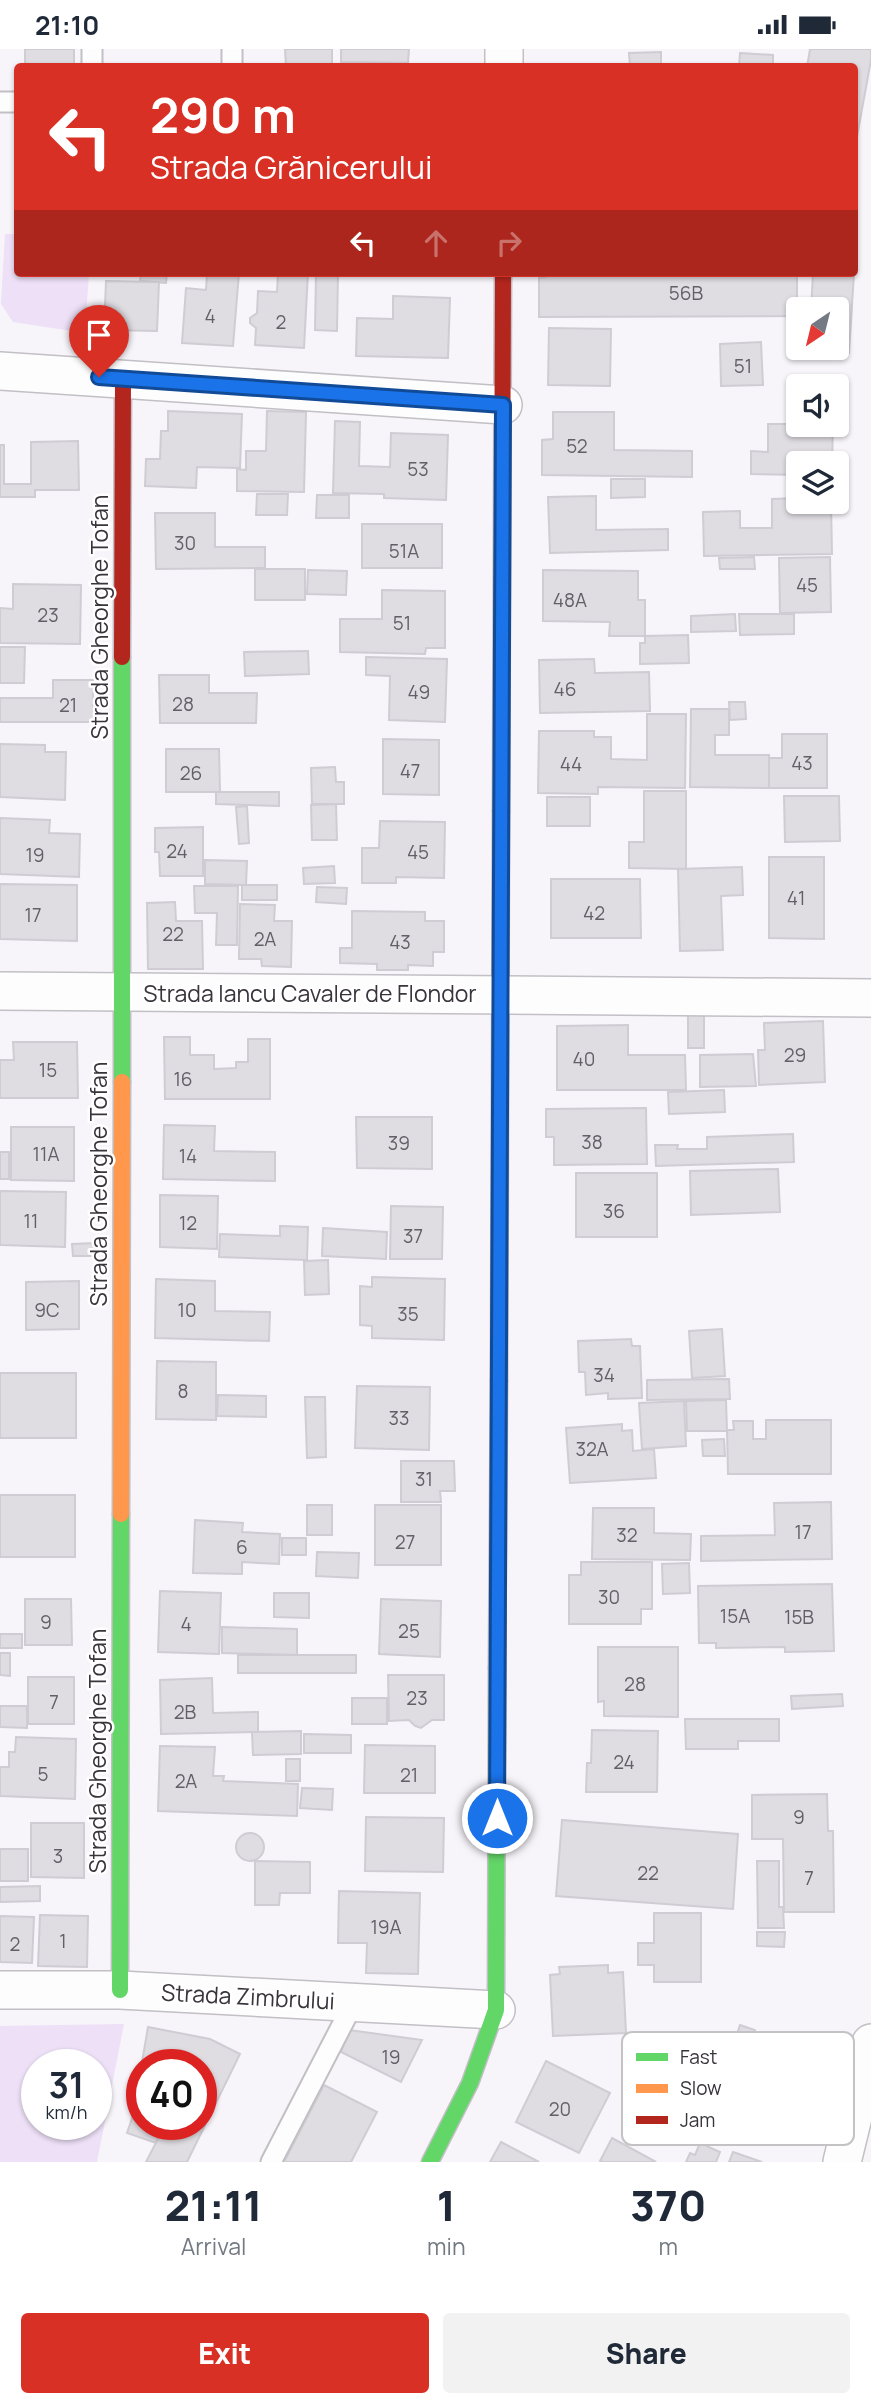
<!DOCTYPE html>
<meta charset="utf-8">
<style>
:root{--surface:#fff;--page:#f2f2f3;--text:#1f2937;--muted:#747a83;--accent:#d93025}
body{margin:0;font-family:Manrope,sans-serif;background:var(--page);color:var(--text);height:100vh;display:flex;flex-direction:column;font-size:26px;white-space:nowrap}
*{box-sizing:border-box;margin:0}
p{font-size:23px;color:var(--muted)}
.icon{flex:none;width:38px;height:38px;fill:none;stroke:currentColor;stroke-width:2;stroke-linecap:round;stroke-linejoin:round}
.map{position:relative;height:2113px;overflow:hidden}
.details{display:flex;flex-direction:column;background:var(--surface);flex:1}
.details>*{flex:none}
.guide{position:absolute;left:14px;top:14px;width:844px;height:214px;border-radius:7px;box-shadow:0 2px 5px #0004;background:#d93025;color:#fff;overflow:hidden}
.needle{width:46px;rotate:215deg}
.buttons{position:absolute;left:786px;top:248px;display:grid;gap:14px}
.buttons a{display:grid;place-items:center;width:63px;height:63px;border-radius:7px;background:var(--surface);box-shadow:0 2px 5px #0004;font-size:35px}
.speed{position:absolute;left:21px;top:2000px;display:flex;gap:14px;font-size:35px;font-weight:700;text-align:center}
.speed>*{display:grid;place-content:center;width:91px;height:91px;border-radius:50%;background:var(--surface);box-shadow:0 2px 5px #0004;line-height:1}
.speed small{font-size:18px;font-weight:400}
.speed .limit{border:10px solid #d22;background:#fff;color:#111}
.pin{position:absolute;display:grid;place-items:center;width:60px;height:60px;color:#fff;margin:-72px -30px;border-radius:50% 50% 50% 0;rotate:-45deg;box-shadow:0 0 7px #0007}
.pin .icon{rotate:45deg}
.me{position:absolute;width:77px;margin:-38px;rotate:0deg;stroke-linejoin:round;filter:drop-shadow(0 0 5px #0008)}
.turn{display:flex;align-items:center;gap:24px;height:147px;padding:0 21px;font-size:32px}
.turn .icon{width:91px;height:91px;stroke-width:2.5}
.turn b{display:block;font-size:49px;line-height:60px}
.lanes{display:flex;align-items:center;height:66px;padding:0 21px;background:#0003;justify-content:center;gap:35px;direction:ltr}
.lanes .off{opacity:.35}
.eta{display:flex;justify-content:space-evenly;align-items:center;height:119px;text-align:center}
.eta b{font-size:42px;font-weight:800;line-height:49px}
.action{display:flex;gap:14px;margin-top:auto;padding:14px 21px}
.action a{flex:1;height:80px;border-radius:7px;background:var(--accent);color:#fff;font-size:28px;font-weight:800;line-height:80px;text-align:center}
.action a+a{background:var(--page);color:var(--text)}
.status{display:flex;justify-content:space-between;align-items:center;height:49px;padding:0 35px;background:var(--surface);direction:ltr}
.status svg{height:19px;fill:currentColor}
.map>svg:first-child{display:block}
</style>
<div class="status"><b>21:10</b><svg viewBox="0 0 49 12"><path d="M0 12V9h3v3zM5 12V6h3v6zM10 12V3h3v9zM15 12V0h3v12zM26 1h20v11H26zM47 4h2v5h-2z"/></svg></div>
<div class="map">
<svg width="871" height="2113" viewBox="0 0 871 2113">
<rect width="100%" height="100%" fill="#f7f4fa"/>
<g fill="#ede0f7" fill-rule="evenodd">
<path d="M5,185H17L18,224H89L85,284L13,273L1,255Z"/>
<path d="M124,1975L97,2113H0V1977ZM37,2016H96V2076H37Z"/>
</g>
<g fill="#dfdce2" stroke="#d0ccd3" stroke-width="2">
<rect x="25" y="0" width="49" height="18"/>
<path d="M285,0H332V18H286Z"/>
<path d="M341,0H409L408,14L341,13Z"/>
<path d="M810,0H871V11L854,104V18H807Z"/>
<path d="M661,3V18H630L629,4Z"/>
<path d="M740,4L773,6V18H739Z"/>
<path d="M141,224H167L166,234L140,232Z"/>
<path d="M207,224H239L233,297L182,294L186,239L206,241Z"/>
<path d="M278,224H308L304,299L255,296L256,279L250,274V269L257,264L258,242L277,243Z"/>
<path d="M316,224H338L337,282L315,281Z"/>
<path d="M546,224H797V267L539,268V229L546,228Z"/>
<path d="M813,224H854L849,304L809,302V299H836V261H811Z"/>
<path d="M106,232L159,233L157,282L104,281Z"/>
<path d="M393,247L450,249L448,309L356,307L357,269L393,270Z"/>
<path d="M549,279L611,280L610,337L548,336Z"/>
<path d="M761,293L763,336L721,337L720,295Z"/>
<path d="M168,362L242,365L240,419L197,418L196,439L145,437L146,410H160L161,382H168Z"/>
<path d="M267,362L306,363L304,443L237,442V420L246,421V402H266Z"/>
<path d="M553,363H614V401L692,402V428L542,426V391L553,390Z"/>
<path d="M792,366H798V376L833,377L832,415H798V426L751,425V402L768,403V375H792Z"/>
<path d="M335,372L360,373L359,417L390,418L391,384L448,386L446,451L384,449V445L333,444Z"/>
<path d="M78,392L79,441H35V448H0V396H4V435H31V393Z"/>
<path d="M611,430H645V448L611,449Z"/>
<path d="M257,445H288L287,466H256Z"/>
<path d="M317,446H349V469H316Z"/>
<path d="M596,447V481L668,480V501L550,504L548,448Z"/>
<path d="M798,449V453H831L832,505L704,507L703,463L740,462V479H772V450Z"/>
<path d="M155,464H215V498H265V519L156,520Z"/>
<rect x="362" y="475" width="80" height="44"/>
<path d="M754,508L755,520H720L719,509Z"/>
<path d="M830,508L831,563L780,564L779,509Z"/>
<rect x="255" y="520" width="50" height="31"/>
<path d="M308,521L347,522L346,546L307,545Z"/>
<path d="M543,521L638,522V551H645V587H609L610,573L543,572Z"/>
<path d="M13,535L81,536L80,595L0,594V559L13,560Z"/>
<path d="M382,541L445,542V599H426L425,605L340,603V570H382Z"/>
<path d="M735,565L736,582L691,583V567Z"/>
<path d="M739,565H794V585L740,586Z"/>
<path d="M688,586L689,614L640,615V594H645V587Z"/>
<path d="M0,598H25L24,634H0Z"/>
<path d="M308,602L309,625L245,627L244,603Z"/>
<path d="M366,608L447,610L445,673L389,671L390,627L366,626Z"/>
<path d="M594,610L595,624L649,623L650,662L540,664L539,611Z"/>
<path d="M159,626H209V644H257L256,674H160Z"/>
<path d="M53,631H93V673H0V649H53Z"/>
<path d="M729,653H745L746,670L730,671Z"/>
<path d="M691,660H729V686H715V706H769V739L690,738Z"/>
<path d="M647,665H686L685,739L598,738V745L538,744L539,682H594V688H611V710L647,711Z"/>
<path d="M782,685H827V739H769V709H782Z"/>
<path d="M383,690L439,691V746L383,745Z"/>
<path d="M0,695L45,696V703H66L65,751L0,748Z"/>
<path d="M166,700H219L220,743H166Z"/>
<path d="M335,718L336,733H344V755H312L311,719Z"/>
<path d="M644,742H686V820L629,819V793H644Z"/>
<path d="M216,743H279V757L216,755Z"/>
<path d="M784,747H839L840,792L785,793Z"/>
<rect x="547" y="748" width="43" height="29"/>
<path d="M336,755L337,791H312L311,756Z"/>
<path d="M247,757L249,794L239,795L236,758Z"/>
<path d="M0,769L50,771L49,784L80,785L79,828L0,825Z"/>
<path d="M380,772L445,773L444,829L396,828V834H362V799H379Z"/>
<path d="M203,778V827H160L159,803H155V779Z"/>
<path d="M769,808H824V890L769,889Z"/>
<path d="M205,811L247,812L246,836L205,835Z"/>
<path d="M334,817L335,834L304,835L303,819Z"/>
<path d="M742,818L743,846L721,847L723,901L680,902L678,820Z"/>
<path d="M551,830H640L641,889H551Z"/>
<path d="M0,835L77,836V892L0,890Z"/>
<rect x="242" y="836" width="35" height="15"/>
<path d="M194,837H238L237,896H216L217,864H195Z"/>
<path d="M317,838L347,839L346,855L316,853Z"/>
<path d="M175,853L176,872H202L203,920H148L147,854Z"/>
<path d="M240,855L275,856L274,872H292L291,918L262,917L261,910H239Z"/>
<path d="M352,862L425,863V872H444V903H433V917L408,916V921H377V915L340,914V899H352Z"/>
<rect x="688" y="963" width="16" height="36"/>
<path d="M823,972L825,1033L759,1036L758,1001H765L764,974Z"/>
<path d="M628,976V1006H685L686,1041H557V977Z"/>
<path d="M164,988H190V1006H214V1020L236,1019V1013H248V990H270V1050H165Z"/>
<path d="M13,993H77L78,1049H0V1011H14Z"/>
<path d="M753,1005L756,1037L700,1038V1006Z"/>
<path d="M724,1041L725,1063L669,1065L668,1043Z"/>
<path d="M646,1059L647,1115L554,1116V1088H546V1060Z"/>
<path d="M356,1068H432V1120L357,1119Z"/>
<path d="M164,1076L215,1077L214,1102L275,1103V1132L163,1130Z"/>
<path d="M11,1078H74V1132L11,1131Z"/>
<path d="M793,1085L794,1113L656,1117L655,1096H678L677,1100H707V1088Z"/>
<rect x="0" y="1103" width="9" height="27"/>
<path d="M778,1120L780,1163L691,1166L690,1122Z"/>
<rect x="576" y="1124" width="81" height="64"/>
<path d="M0,1142L66,1143L65,1198L0,1196Z"/>
<path d="M160,1146L218,1147L217,1200L160,1198Z"/>
<path d="M391,1157L443,1158L442,1210H390Z"/>
<path d="M280,1177L308,1178L307,1211L219,1208L220,1185L280,1187Z"/>
<path d="M323,1179L387,1183L386,1210L322,1207Z"/>
<path d="M95,1194V1207H73L72,1195Z"/>
<path d="M328,1211L329,1245L305,1246L304,1212Z"/>
<path d="M372,1228L445,1230L444,1291L372,1289V1277L360,1276V1237L372,1238Z"/>
<path d="M156,1230L215,1232V1262L270,1263L269,1292L155,1289Z"/>
<path d="M79,1232V1280L26,1281V1233Z"/>
<path d="M722,1280L725,1327L692,1329L689,1282Z"/>
<path d="M631,1290L632,1297H640L642,1349L608,1350V1344L586,1346L585,1323H579L578,1292Z"/>
<path d="M157,1312L216,1313V1371L156,1370Z"/>
<rect x="0" y="1324" width="76" height="65"/>
<path d="M729,1330L730,1350L647,1351V1331Z"/>
<path d="M357,1337L430,1338L429,1401L355,1399Z"/>
<path d="M218,1346L266,1347V1368L217,1367Z"/>
<path d="M305,1348H325L326,1408L307,1409Z"/>
<path d="M726,1351L727,1382H687L686,1352Z"/>
<path d="M684,1352L686,1397L642,1400L639,1354Z"/>
<path d="M766,1371H831V1425H728L727,1381H734L733,1372H753V1390H766Z"/>
<path d="M622,1375V1382L632,1381L633,1402L654,1400L656,1429L570,1434L566,1379Z"/>
<path d="M724,1390L725,1407H703L702,1391Z"/>
<path d="M401,1412H454L455,1442H440L441,1453H401Z"/>
<rect x="0" y="1446" width="75" height="62"/>
<path d="M831,1453L832,1510L701,1512V1487L775,1486L774,1454Z"/>
<rect x="307" y="1456" width="25" height="30"/>
<rect x="375" y="1456" width="66" height="60"/>
<path d="M593,1459H654V1484L691,1485L690,1511L592,1510Z"/>
<path d="M195,1471L243,1474L242,1483L280,1485L279,1515L242,1513V1525L193,1524Z"/>
<rect x="282" y="1489" width="24" height="17"/>
<path d="M317,1503L359,1504L358,1529L316,1527Z"/>
<path d="M581,1513H652V1560H641V1575H569V1526H581Z"/>
<path d="M689,1514L690,1544L663,1545L662,1515Z"/>
<path d="M832,1535L834,1602L785,1603V1598L716,1599V1594H699L698,1537Z"/>
<path d="M160,1542L221,1544L219,1605L158,1603Z"/>
<path d="M274,1544H309V1569L274,1568Z"/>
<path d="M25,1550H71L72,1596H25Z"/>
<path d="M381,1550L441,1552L440,1608L379,1605Z"/>
<path d="M222,1578L297,1580V1606L222,1604Z"/>
<rect x="0" y="1585" width="22" height="14"/>
<path d="M598,1598H678V1668L604,1667V1652L598,1653Z"/>
<path d="M0,1604H10V1627L0,1626Z"/>
<rect x="238" y="1606" width="118" height="18"/>
<path d="M388,1626H444V1671H432L421,1679L415,1677L409,1671L389,1672Z"/>
<rect x="28" y="1628" width="46" height="47"/>
<path d="M212,1629L213,1664L258,1663V1683L161,1685L160,1631Z"/>
<path d="M842,1645L843,1657L792,1660L791,1647Z"/>
<rect x="352" y="1649" width="35" height="26"/>
<path d="M0,1657H27V1679L0,1678Z"/>
<path d="M685,1670H779V1692H738V1700H686Z"/>
<path d="M592,1681L658,1682L657,1743H586L587,1714H591Z"/>
<path d="M301,1682V1705L253,1706L252,1683Z"/>
<path d="M304,1685L351,1686V1704H304Z"/>
<path d="M16,1688L76,1690L75,1750L0,1747V1718H9V1703H15Z"/>
<path d="M365,1696L435,1697V1744H364Z"/>
<path d="M160,1697L215,1698L213,1727H224L223,1732L298,1735L297,1767L158,1762Z"/>
<rect x="286" y="1710" width="14" height="22"/>
<path d="M302,1739L333,1740L332,1761L300,1759Z"/>
<path d="M827,1745L828,1782H833L834,1863H784L783,1790H752V1746Z"/>
<path d="M366,1768L444,1769L443,1823L365,1822Z"/>
<path d="M562,1771L738,1785L733,1860L556,1847Z"/>
<path d="M31,1774H84V1829L31,1828Z"/>
<circle cx="250" cy="1798" r="14"/>
<rect x="0" y="1800" width="28" height="32"/>
<path d="M255,1812L310,1813V1844H280L279,1856H255Z"/>
<path d="M757,1812H779V1858H783L784,1879H758Z"/>
<path d="M40,1837V1852L0,1853V1838Z"/>
<path d="M339,1842L420,1844L418,1925L366,1924L367,1894H338Z"/>
<path d="M654,1864H701V1933H654V1916H638V1894H654Z"/>
<path d="M40,1866L88,1867L87,1918L38,1917Z"/>
<path d="M0,1867L34,1868L32,1914L0,1913Z"/>
<path d="M757,1883H785L784,1898L757,1897Z"/>
<path d="M608,1916V1924L623,1923L626,1984L553,1987L550,1926L560,1925L559,1918Z"/>
<path d="M740,1976L755,1981L750,1994L823,2018L806,2071L742,2050L737,2062L707,2052L727,1992L734,1994Z"/>
<path d="M148,1978L210,1990L240,2005L187,2113H146L165,2076H201V2016H156L142,2013Z"/>
<path d="M349,1981L422,1991L401,2033L341,2003Z"/>
<path d="M546,2012L610,2044L579,2104L516,2073Z"/>
<path d="M324,2036L377,2063L351,2113H284Z"/>
<path d="M142,2040V2076H162L156,2094L127,2084Z"/>
<path d="M612,2089L656,2113H603L600,2112Z"/>
<path d="M501,2093L539,2113H490Z"/>
<path d="M700,2094L720,2103L716,2113H686L690,2104L695,2106Z"/>
<path d="M733,2103L762,2113H729Z"/>
</g>
<g fill="none" stroke-linecap="round" stroke-linejoin="round">
<defs>
<g id="lane">
<path d="M92,18V0"/>
<path d="M232,18V0"/>
<path d="M0,53H18"/>
<path d="M271,2113L354,1953"/>
</g>
<g id="street">
<path d="M504,18V0"/>
<path d="M0,322L503,356"/>
<path d="M0,942L871,949"/>
<path d="M0,1941H120L496,1961"/>
<path d="M842,2113L871,1994"/>
</g>
<g id="fast">
<path d="M122,1033V608"/>
<path d="M120,1941L121,1465"/>
<path d="M430,2113L470,2034L496,1961L497,1619"/>
</g>
<g id="slow">
<path d="M499,1332L501,762"/>
<path d="M121,1465L122,1033"/>
</g>
<g id="jam">
<path d="M122,608L123,330"/>
<path d="M501,762L503,224"/>
<path d="M497,1619L499,1332"/>
</g>
</defs>
<use href="#lane" stroke="#c2bfc5" stroke-width="23"/>
<use href="#street" stroke="#c2bfc5" stroke-width="40"/>
<use href="#fast" stroke="#c2bfc5" stroke-width="19"/>
<use href="#slow" stroke="#c2bfc5" stroke-width="19"/>
<use href="#jam" stroke="#c2bfc5" stroke-width="19"/>
<use href="#lane" stroke="#fefdfe" stroke-width="19"/>
<use href="#street" stroke="#fefdfe" stroke-width="37"/>
<use href="#fast" stroke="#63d668" stroke-width="16"/>
<use href="#slow" stroke="#ff974d" stroke-width="16"/>
<use href="#jam" stroke="#b3261e" stroke-width="16"/>
</g>
<g fill="none" stroke-linecap="round" stroke-linejoin="round">
<defs>
<path id="route" d="M99,328L503,356L497,1769"/>
</defs>
<use href="#route" stroke="#114b97" stroke-width="18"/>
<use href="#route" stroke="#1a73e8" stroke-width="12"/>
</g>
<g text-anchor="middle" stroke-width="5" stroke-linejoin="round" paint-order="stroke">
<g font-size="19" fill="#635f66">
<text x="686" y="251">56B</text>
<text x="210" y="274">4</text>
<text x="281" y="280">2</text>
<text x="743" y="324">51</text>
<text x="577" y="404">52</text>
<text x="418" y="427">53</text>
<text x="185" y="501">30</text>
<text x="404" y="509">51A</text>
<text x="807" y="543">45</text>
<text x="570" y="558">48A</text>
<text x="48" y="573">23</text>
<text x="402" y="581">51</text>
<text x="565" y="647">46</text>
<text x="419" y="650">49</text>
<text x="183" y="662">28</text>
<text x="68" y="663">21</text>
<text x="802" y="721">43</text>
<text x="571" y="722">44</text>
<text x="410" y="729">47</text>
<text x="191" y="731">26</text>
<text x="177" y="809">24</text>
<text x="418" y="810">45</text>
<text x="35" y="813">19</text>
<text x="796" y="856">41</text>
<text x="594" y="871">42</text>
<text x="33" y="873">17</text>
<text x="173" y="892">22</text>
<text x="265" y="897">2A</text>
<text x="400" y="900">43</text>
<text x="795" y="1013">29</text>
<text x="584" y="1017">40</text>
<text x="48" y="1028">15</text>
<text x="183" y="1037">16</text>
<text x="592" y="1100">38</text>
<text x="399" y="1101">39</text>
<text x="46" y="1112">11A</text>
<text x="188" y="1114">14</text>
<text x="614" y="1169">36</text>
<text x="31" y="1179">11</text>
<text x="188" y="1181">12</text>
<text x="413" y="1194">37</text>
<text x="47" y="1268">9C</text>
<text x="187" y="1268">10</text>
<text x="408" y="1272">35</text>
<text x="604" y="1333">34</text>
<text x="183" y="1349">8</text>
<text x="399" y="1376">33</text>
<text x="592" y="1407">32A</text>
<text x="424" y="1437">31</text>
<text x="803" y="1490">17</text>
<text x="627" y="1493">32</text>
<text x="405" y="1500">27</text>
<text x="242" y="1505">6</text>
<text x="609" y="1555">30</text>
<text x="735" y="1574">15A</text>
<text x="799" y="1575">15B</text>
<text x="46" y="1580">9</text>
<text x="186" y="1582">4</text>
<text x="409" y="1589">25</text>
<text x="635" y="1642">28</text>
<text x="417" y="1656">23</text>
<text x="54" y="1660">7</text>
<text x="185" y="1670">2B</text>
<text x="624" y="1720">24</text>
<text x="43" y="1732">5</text>
<text x="409" y="1733">21</text>
<text x="186" y="1739">2A</text>
<text x="799" y="1775">9</text>
<text x="58" y="1814">3</text>
<text x="648" y="1831">22</text>
<text x="809" y="1836">7</text>
<text x="386" y="1885">19A</text>
<text x="63" y="1899">1</text>
<text x="15" y="1902">2</text>
<text x="391" y="2015">19</text>
<text x="560" y="2067">20</text>
</g>
<g font-size="23" fill="#39343c" stroke="#fff">
<text transform="translate(100 568) rotate(-90)" y="8">Strada Gheorghe Tofan</text>
<text x="310" y="953">Strada Iancu Cavaler de Flondor</text>
<text transform="translate(99 1135) rotate(-90)" y="8">Strada Gheorghe Tofan</text>
<text transform="translate(98 1702) rotate(-90)" y="8">Strada Gheorghe Tofan</text>
<text transform="translate(248 1948) rotate(3)" y="8">Strada Zimbrului</text>
</g>
</g>
<rect x="622" y="1983" width="232" height="113" rx="10" fill="#fff" stroke="#c4c2c4" stroke-width="2"/>
<rect x="636" y="2004" width="32" height="8" fill="#63d668"/>
<rect x="636" y="2035" width="32" height="9" fill="#ff974d"/>
<rect x="636" y="2067" width="32" height="8" fill="#b3261e"/>
<g font-size="19" fill="#39343c">
<text x="680" y="2015">Fast</text>
<text x="680" y="2046">Slow</text>
<text x="680" y="2078">Jam</text>
</g>
</svg>
<div class="buttons">
<a><svg class="needle" viewBox="-14 -14 28 28"><path d="M0-13l5 13h-10z" fill="#e53935"/><path d="M0 13l5-13h-10z" fill="#747a83"/></svg></a>
<a><svg class="icon" aria-label="sound" viewBox="0 0 24 24"><path d="M4 9h4l5-4v14l-5-4H4zM17 9q2 3 0 6"/></svg></a>
<a><svg class="icon" aria-label="layers" viewBox="0 0 24 24"><path d="M12 4l9 5-9 5-9-5zM3 14l9 5 9-5"/></svg></a>
</div>
<div class="speed"><div>31<small>km/h</small></div><div class="limit">40</div></div>
<div class="pin" style="left:99px;top:328px;background:#d93025"><svg class="icon" aria-label="arrive" viewBox="0 0 24 24"><path d="M6 21V4h12l-3 4 3 4H6"/></svg></div>
<svg class="me" style="left:497px;top:1769px" viewBox="-20 -20 40 40"><circle r="17" fill="#1a73e8" stroke="#fff" stroke-width="3"/><path d="M0-11L8 9 0 5-8 9z" fill="#fff"/></svg>
<div class="guide">
<div class="turn"><svg class="icon" aria-label="left" viewBox="0 0 24 24"><path d="M17 20v-9H6M10 6l-5 5 5 5"/></svg><div><b>290 m</b>Strada Grănicerului</div></div>
<div class="lanes"><svg class="icon" aria-label="left" viewBox="0 0 24 24"><path d="M17 20v-9H6M10 6l-5 5 5 5"/></svg><svg class="icon off" aria-label="ahead" viewBox="0 0 24 24"><path d="M12 20V5M6 11l6-6 6 6"/></svg><svg class="icon off" aria-label="right" viewBox="0 0 24 24"><path d="M7 20v-9h11M14 6l5 5-5 5"/></svg></div>
</div>
</div>
<section class="details">
<div class="eta">
<div><b>21:11</b><p>Arrival</p></div>
<div><b>1</b><p>min</p></div>
<div><b>370</b><p>m</p></div>
</div>
<div class="action"><a>Exit</a><a>Share</a></div>
</section>
